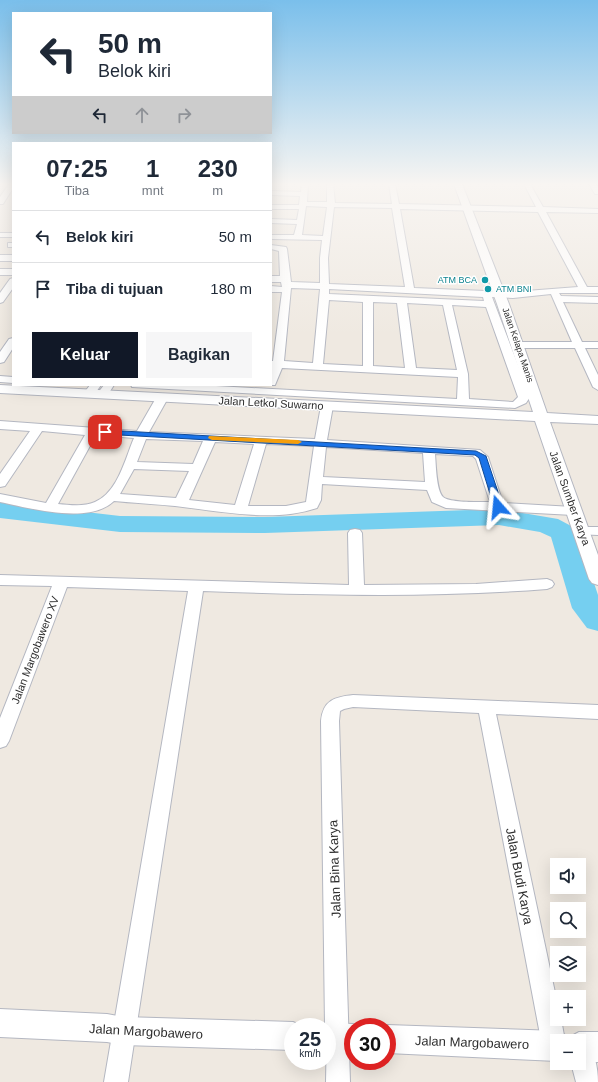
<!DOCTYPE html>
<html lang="id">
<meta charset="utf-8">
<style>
:root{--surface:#fff;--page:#f6f6f7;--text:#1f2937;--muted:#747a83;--line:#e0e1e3;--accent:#111827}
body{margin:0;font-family:Arial,sans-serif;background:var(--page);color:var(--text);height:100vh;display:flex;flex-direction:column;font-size:15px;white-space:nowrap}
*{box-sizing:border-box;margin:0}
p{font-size:13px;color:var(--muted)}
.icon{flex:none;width:22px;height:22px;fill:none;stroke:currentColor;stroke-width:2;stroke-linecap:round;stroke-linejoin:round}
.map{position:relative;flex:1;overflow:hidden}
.details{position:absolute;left:12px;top:142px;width:260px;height:244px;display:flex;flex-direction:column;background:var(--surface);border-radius:0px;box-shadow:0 4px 16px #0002}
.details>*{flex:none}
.guide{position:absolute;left:12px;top:12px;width:260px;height:122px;border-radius:0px;box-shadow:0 4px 16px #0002;background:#fff;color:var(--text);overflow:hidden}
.fabs{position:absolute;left:550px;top:858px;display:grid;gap:8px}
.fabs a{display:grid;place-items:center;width:36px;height:36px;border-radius:0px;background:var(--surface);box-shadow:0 4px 16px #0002;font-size:20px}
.speed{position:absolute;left:284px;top:1018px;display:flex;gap:8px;font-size:20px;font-weight:700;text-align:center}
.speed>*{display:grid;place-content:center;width:52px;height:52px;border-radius:50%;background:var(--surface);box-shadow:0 4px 16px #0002;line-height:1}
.speed small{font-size:10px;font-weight:400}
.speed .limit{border:6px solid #d22;background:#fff;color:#111}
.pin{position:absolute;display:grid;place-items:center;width:34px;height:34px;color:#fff;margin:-17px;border-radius:8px;box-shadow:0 2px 6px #0006}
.me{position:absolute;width:44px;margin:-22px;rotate:342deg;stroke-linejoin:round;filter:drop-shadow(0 0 3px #0008)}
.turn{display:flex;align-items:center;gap:14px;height:84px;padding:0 20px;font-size:18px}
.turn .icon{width:52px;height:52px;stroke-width:2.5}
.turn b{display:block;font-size:28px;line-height:34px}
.lanes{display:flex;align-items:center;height:38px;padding:0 20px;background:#0003;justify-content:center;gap:20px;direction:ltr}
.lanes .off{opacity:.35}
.eta{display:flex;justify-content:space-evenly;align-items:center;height:68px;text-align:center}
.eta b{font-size:24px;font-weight:600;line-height:28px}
.action{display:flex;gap:8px;margin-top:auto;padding:8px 20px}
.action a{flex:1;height:46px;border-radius:0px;background:var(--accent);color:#fff;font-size:16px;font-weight:600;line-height:46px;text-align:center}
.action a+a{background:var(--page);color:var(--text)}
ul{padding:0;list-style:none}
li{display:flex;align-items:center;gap:12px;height:52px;padding:0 20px;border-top:1px solid var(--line)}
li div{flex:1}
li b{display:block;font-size:15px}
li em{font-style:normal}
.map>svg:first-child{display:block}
</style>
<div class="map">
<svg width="598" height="1082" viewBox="0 0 598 1082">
<rect width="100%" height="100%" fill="#efe9e1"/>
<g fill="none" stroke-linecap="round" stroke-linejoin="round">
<path fill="#75cff0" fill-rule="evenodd" d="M0,502L120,516L265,517L499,509L558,519L573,527L577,533L598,595V631L587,628L572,608L551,537L540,532L499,525L265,533L120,532L0,518Z"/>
<defs>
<g id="minor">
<path d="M9,184H13V188L3,204H0V197Z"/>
<path d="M302,184H308L307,202H327V184H333L335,203L392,204L389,184H395L399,204L536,207L524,184H530L543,207L598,209V213L546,212L587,287H598V293H559L561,296L598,297V303L563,302L582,342H598V348H585L598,375V390L593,387L575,348H517L512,345L517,342H572L551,294L513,298L492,297L530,397L526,403L515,408L132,387L131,385H198L457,399L458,377L282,368L275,385H267H271V361H273L282,292H271V286L282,287L281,282H271V276H280L279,251L271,249V245L286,247L287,249L291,282L320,283V258L322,240L271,239V235H294L297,224L271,223V219L297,220L299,209H271V205H299L300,196L271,195V191L301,192ZM306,206L327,207L323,236L302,235ZM334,207L392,208L405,287L329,284L328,258ZM400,209L538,212L578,287L513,292L414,288ZM291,288L320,289L313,363L284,361ZM329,289L483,297L484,301L329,294ZM329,300L363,302V366L323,364ZM373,302L397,303L405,368L373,366ZM407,303L443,305L457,370L416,368ZM452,305L486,307L518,397L513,402L469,399L468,374Z"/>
<path d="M589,184H596L598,187V194H595Z"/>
<rect x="0" y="233" width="13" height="4"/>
<rect x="8" y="243" width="5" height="4"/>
<rect x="0" y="255" width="13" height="6"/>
<rect x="0" y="269" width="13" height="6"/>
<path d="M13,278V288L3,302L0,303V293L10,279Z"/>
<path d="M13,338V348L4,362L0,363V352L9,339Z"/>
<path d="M0,376L13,377V383L0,382Z"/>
<path d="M90,385H101L94,395L90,396L84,393Z"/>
<path d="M104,385H114L107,396L103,397L97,394Z"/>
<path d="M162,395L168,398L149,432L315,439L321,406L323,404H331L333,406L327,440L480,450L488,457L503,503L573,507L578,508L580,511L578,514L573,515L446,508L432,502L427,490L322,484L321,500L317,508C272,523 220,511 175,506C154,504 134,503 114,501C90,525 29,508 0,502V494L46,503L85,435L42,431L5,486L0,487V474L30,431L0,429V421L137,431L156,398ZM96,435L134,438C125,459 118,492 95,502C84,507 70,505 58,504ZM146,439L203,441L193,464L137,462ZM215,442L254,444L235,505L189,500ZM266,444L314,446L306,502L286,506H248ZM326,447L423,453L425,482L323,477ZM435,454L473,456L476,459L490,502C480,502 450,503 443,497C436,490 436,464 435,454ZM134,469L189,471L176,498L120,494Z"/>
<path d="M581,527H598V535L576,534L574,531L576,528Z"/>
<path d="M355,529L360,530L362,533L364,585L476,584L547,579L552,581L554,584L552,587L547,589C432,598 318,595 203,591L128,1082H104L188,591L67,587L9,741L6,746L0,748V718L52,586L0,585V575L349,585L348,533L350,530Z"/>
<path d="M353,695L598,705V719L496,714L557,1002V1019H561L565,1041H557V1056L554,1057L546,1053L542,1045L479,713L353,707L344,709L340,711L339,721L350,1082H326L327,1027H325L321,721C323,700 335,697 353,695Z"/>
<path d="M580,1035L588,1039C594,1052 598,1067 598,1082H576L571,1063H579V1041H570L572,1039Z"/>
</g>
<g id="tertiary">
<path d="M454,184H462L509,304L547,413L598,416V424L550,422L598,555V585L592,583L589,579L535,421L0,393V385L533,412L497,304Z"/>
<path d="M0,1009L107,1014L123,1017L293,1022L304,1027H293V1050L123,1045L107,1042L0,1037Z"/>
<path d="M327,1023L353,1024L361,1027H353V1052L327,1051V1027H317Z"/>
<path d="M387,1025L557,1031L567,1036L568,1038L579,1032H598V1062H579V1041H557V1061L387,1053V1027H381Z"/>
</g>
</defs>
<use href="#minor" stroke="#b4b7c1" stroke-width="2"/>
<use href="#tertiary" stroke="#b4b7c1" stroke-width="2"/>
<use href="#minor" fill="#fff" fill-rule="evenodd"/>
<use href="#tertiary" fill="#fff" fill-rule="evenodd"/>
</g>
<linearGradient id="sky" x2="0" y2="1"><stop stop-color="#7abfeb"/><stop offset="0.55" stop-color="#f8f5f2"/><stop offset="1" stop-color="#f8f5f2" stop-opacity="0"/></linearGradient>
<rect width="598" height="335" fill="url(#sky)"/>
<path fill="#1a73e8" stroke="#114b97" d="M105,430L476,451L486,456L503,507L498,510L494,507L479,458L475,455L102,434L101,432Z"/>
<path fill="#f59e0b" d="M209,436L298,440L302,442L298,444L212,440L208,438Z"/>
<g fill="#0f9aa8" stroke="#fff" stroke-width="1.5">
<circle cx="485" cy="280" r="4"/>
<circle cx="488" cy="289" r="4"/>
</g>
<g text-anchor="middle" stroke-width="3" stroke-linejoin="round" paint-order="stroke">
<g font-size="9" fill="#0d838f" stroke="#fff" text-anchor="end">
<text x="477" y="283">ATM BCA</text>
<text x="496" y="292" text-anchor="start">ATM BNI</text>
</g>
<g font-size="9" fill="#2e2e2e" stroke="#fff">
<text transform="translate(518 345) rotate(71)" y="3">Jalan Kelapa Manis</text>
</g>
<g font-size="11" fill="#2e2e2e" stroke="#fff">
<text transform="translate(271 403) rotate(3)" y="4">Jalan Letkol Suwarno</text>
<text transform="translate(570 498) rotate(70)" y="4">Jalan Sumber Karya</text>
<text transform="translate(35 650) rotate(-69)" y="4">Jalan Margobawero XV</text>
</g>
<g font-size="13" fill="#2e2e2e" stroke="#fff">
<text transform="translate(334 869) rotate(-92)" y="5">Jalan Bina Karya</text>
<text transform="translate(520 876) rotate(79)" y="5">Jalan Budi Karya</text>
<text transform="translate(146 1031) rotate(3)" y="5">Jalan Margobawero</text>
<text transform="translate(472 1042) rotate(2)" y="5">Jalan Margobawero</text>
</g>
</g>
</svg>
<div class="fabs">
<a><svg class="icon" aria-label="sound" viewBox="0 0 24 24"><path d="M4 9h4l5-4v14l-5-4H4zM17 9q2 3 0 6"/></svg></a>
<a><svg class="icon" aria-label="search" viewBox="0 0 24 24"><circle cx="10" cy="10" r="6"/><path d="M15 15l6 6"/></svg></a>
<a><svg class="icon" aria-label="layers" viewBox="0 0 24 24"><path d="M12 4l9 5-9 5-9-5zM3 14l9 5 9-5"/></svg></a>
<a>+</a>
<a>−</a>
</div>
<div class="speed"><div>25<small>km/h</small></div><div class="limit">30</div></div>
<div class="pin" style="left:105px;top:432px;background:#d93025"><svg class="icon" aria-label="arrive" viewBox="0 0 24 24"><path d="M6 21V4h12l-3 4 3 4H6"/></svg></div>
<svg class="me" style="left:498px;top:507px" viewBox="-20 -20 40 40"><path d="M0-17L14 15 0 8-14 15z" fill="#1a73e8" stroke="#fff" stroke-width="4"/></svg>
<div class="guide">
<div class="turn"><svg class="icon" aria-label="left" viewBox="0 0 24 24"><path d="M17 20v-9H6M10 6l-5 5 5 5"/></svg><div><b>50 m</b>Belok kiri</div></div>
<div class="lanes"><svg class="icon" aria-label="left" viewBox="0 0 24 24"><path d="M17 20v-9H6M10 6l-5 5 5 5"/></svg><svg class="icon off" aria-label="ahead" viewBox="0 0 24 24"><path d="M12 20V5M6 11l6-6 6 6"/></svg><svg class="icon off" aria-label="right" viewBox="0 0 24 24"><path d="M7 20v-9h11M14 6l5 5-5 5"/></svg></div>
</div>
<section class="details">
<div class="eta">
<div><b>07:25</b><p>Tiba</p></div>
<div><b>1</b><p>mnt</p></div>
<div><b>230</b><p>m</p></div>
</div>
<ul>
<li><svg class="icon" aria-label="left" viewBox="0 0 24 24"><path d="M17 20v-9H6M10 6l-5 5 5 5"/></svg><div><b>Belok kiri</b></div><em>50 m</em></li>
<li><svg class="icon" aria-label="arrive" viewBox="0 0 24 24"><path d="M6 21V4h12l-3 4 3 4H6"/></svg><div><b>Tiba di tujuan</b></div><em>180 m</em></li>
</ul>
<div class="action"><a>Keluar</a><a>Bagikan</a></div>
</section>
</div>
